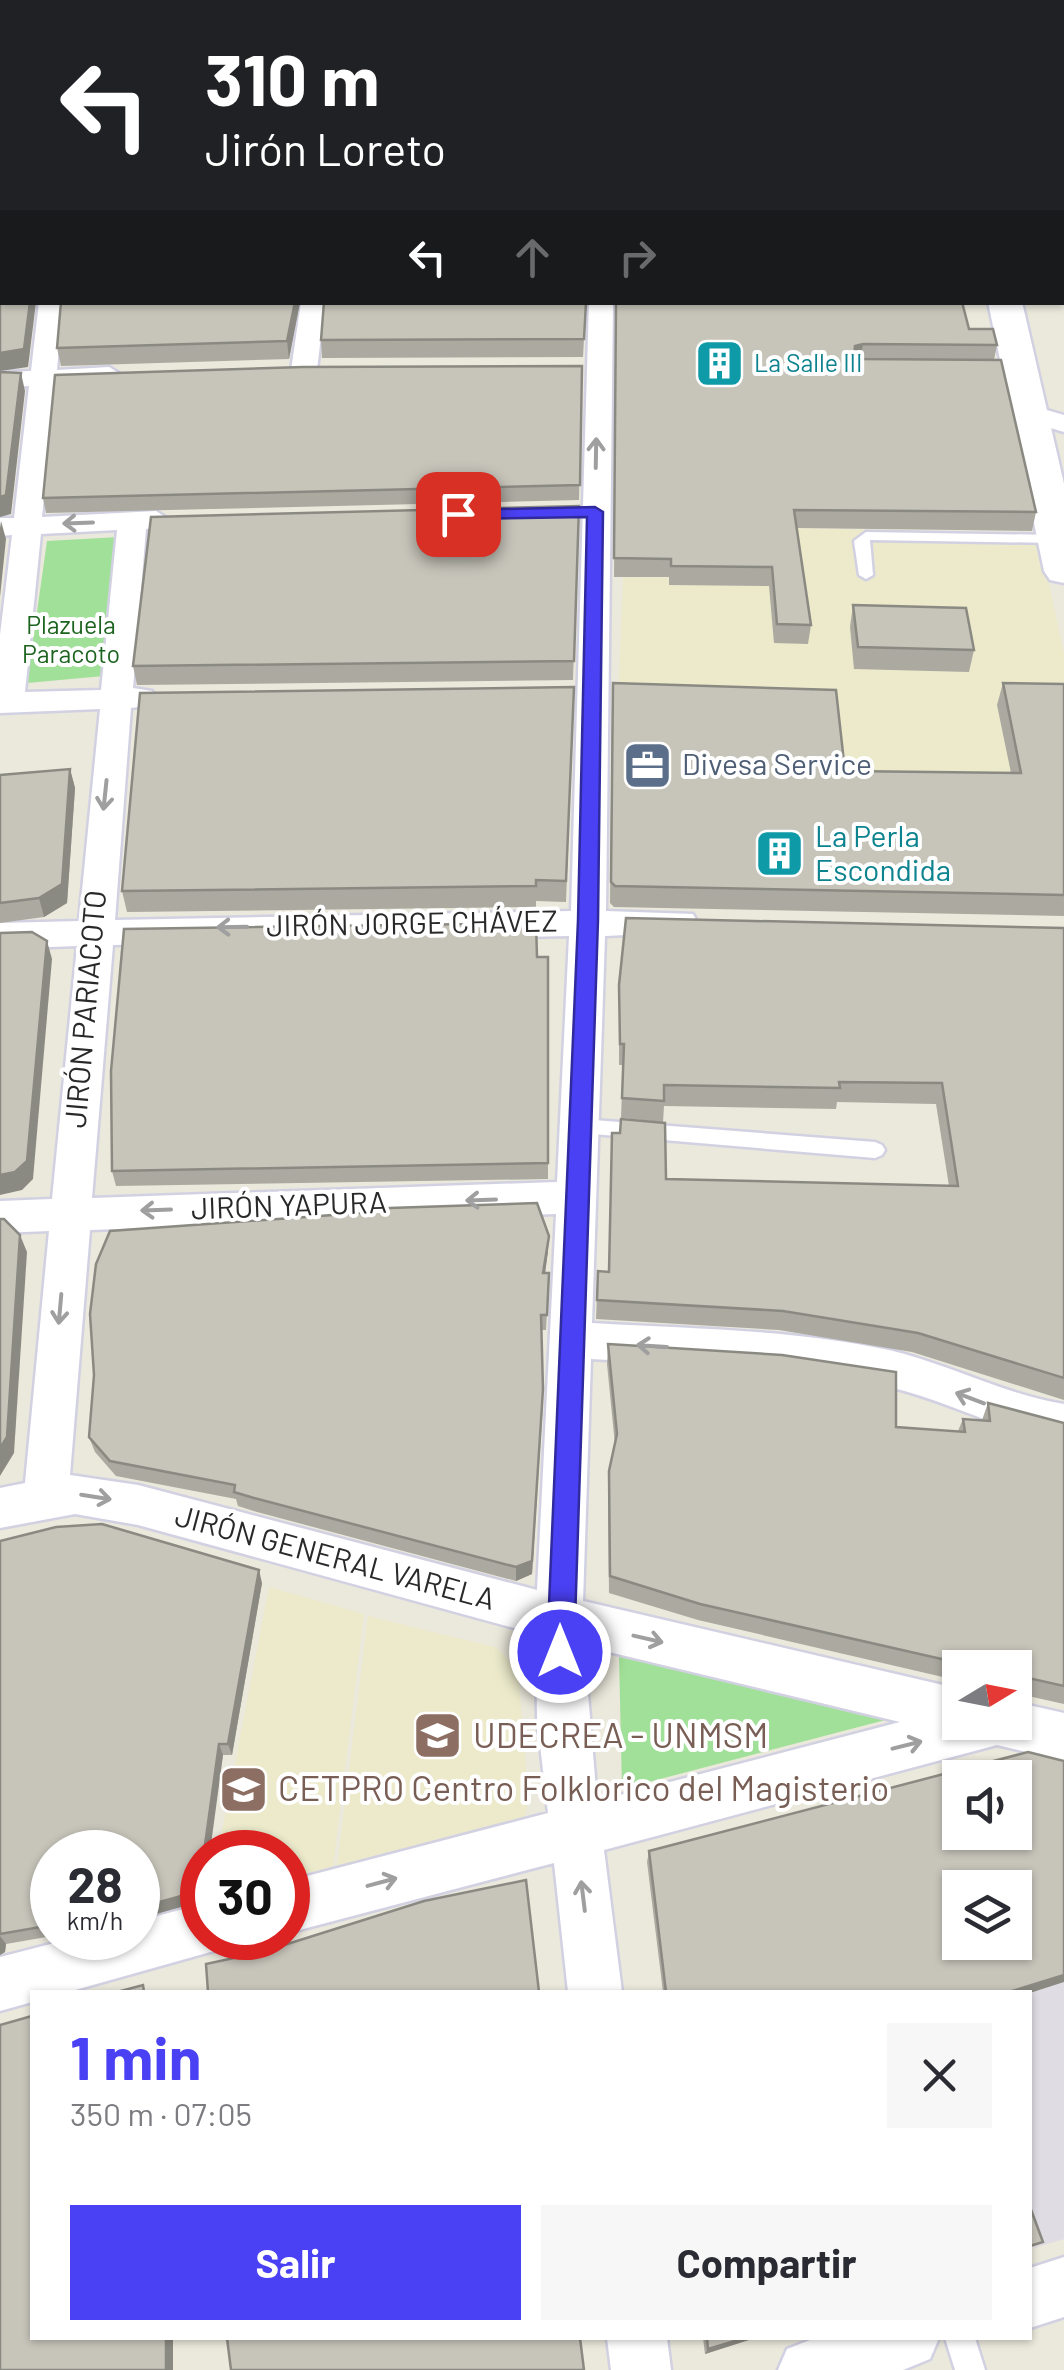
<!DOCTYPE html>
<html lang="es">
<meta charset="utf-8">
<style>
:root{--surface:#fff;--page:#f7f7f7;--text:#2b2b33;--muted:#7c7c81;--accent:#4a40f4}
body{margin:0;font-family:Barlow,sans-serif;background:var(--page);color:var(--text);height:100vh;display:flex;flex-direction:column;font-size:38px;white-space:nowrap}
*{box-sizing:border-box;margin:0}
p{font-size:32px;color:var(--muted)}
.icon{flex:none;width:55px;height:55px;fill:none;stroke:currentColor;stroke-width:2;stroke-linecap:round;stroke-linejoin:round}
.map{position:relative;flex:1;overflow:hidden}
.panel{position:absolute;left:30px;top:1990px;width:1002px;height:350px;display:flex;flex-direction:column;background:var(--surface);border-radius:0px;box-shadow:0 2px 8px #0004}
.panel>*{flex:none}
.top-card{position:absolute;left:0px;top:0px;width:1065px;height:305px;box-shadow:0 2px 8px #0004;background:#202124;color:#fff;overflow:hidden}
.needle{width:65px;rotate:80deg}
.controls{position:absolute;left:942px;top:1650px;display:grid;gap:20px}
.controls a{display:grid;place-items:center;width:90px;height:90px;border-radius:0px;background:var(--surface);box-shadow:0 2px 8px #0004;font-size:50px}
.speed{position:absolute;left:30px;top:1830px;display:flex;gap:20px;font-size:50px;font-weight:700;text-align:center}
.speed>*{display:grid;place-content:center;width:130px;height:130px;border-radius:50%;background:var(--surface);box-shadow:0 2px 8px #0004;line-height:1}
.speed small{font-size:25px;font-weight:400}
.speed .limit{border:15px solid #d22;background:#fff;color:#111}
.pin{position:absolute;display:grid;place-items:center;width:85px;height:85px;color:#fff;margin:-42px;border-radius:20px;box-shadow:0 5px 15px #0006}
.me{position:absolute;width:110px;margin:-55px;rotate:0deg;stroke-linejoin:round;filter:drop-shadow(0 0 8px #0008)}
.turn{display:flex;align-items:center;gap:35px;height:210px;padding:0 40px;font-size:45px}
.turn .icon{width:130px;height:130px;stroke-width:2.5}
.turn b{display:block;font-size:70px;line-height:85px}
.lanes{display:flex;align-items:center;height:95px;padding:0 40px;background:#0003;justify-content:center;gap:50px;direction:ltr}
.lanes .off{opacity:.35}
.round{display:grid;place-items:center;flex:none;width:105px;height:105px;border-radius:0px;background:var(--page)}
.head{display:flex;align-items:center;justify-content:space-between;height:170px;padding:0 40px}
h1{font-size:60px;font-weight:700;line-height:75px;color:var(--accent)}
.button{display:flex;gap:20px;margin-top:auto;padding:20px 40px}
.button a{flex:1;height:115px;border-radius:0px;background:var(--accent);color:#fff;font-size:40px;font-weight:700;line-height:115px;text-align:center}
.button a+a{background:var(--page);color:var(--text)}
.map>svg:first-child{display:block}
</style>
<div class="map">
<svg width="1064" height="2370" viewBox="0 0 1064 2370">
<rect width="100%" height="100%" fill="#ebe8dc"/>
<path fill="#e0dce4" d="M1064,1982V2239L1034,2248L1030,2236V1993Z"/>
<g fill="#eceacb">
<path d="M792,528L1038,533L1064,653V796L842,793L618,705L623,577L724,578L725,586H799Z"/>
<path d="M269,1587L364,1614L331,1883L288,1893V1852H218Z"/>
<path d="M368,1616L498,1648L518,1671L529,1801L517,1839L335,1883Z"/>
</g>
<g fill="#a1e099">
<path d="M119,537L104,676L27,683L47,541Z"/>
<path d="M619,1656L893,1718L622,1789Z"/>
</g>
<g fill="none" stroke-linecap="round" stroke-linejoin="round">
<defs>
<g id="lane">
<rect x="641" y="0" width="10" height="2"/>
<path d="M866,532L1056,535L1063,539L1056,543L870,540L873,575L866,579L859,575L854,541Z"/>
<path d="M581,1119L875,1142L882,1145L885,1150L882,1155L875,1158L581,1133L571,1126Z"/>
<path d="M945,2338H975L985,2370H955Z"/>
</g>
<g id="street">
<path d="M596,0H616V2H597Z"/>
<rect x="0" y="148" width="2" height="14"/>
<path d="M39,302H63L57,370L109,367L122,375L109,383L55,385L42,517L156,511L170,520L166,526L146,529L133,688L152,691L157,698L152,705L131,708L115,920L571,911L589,302H613L606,911L693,914L698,923L693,932L605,936L592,1323C691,1329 792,1329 889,1350C949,1364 1003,1394 1064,1404V1442C1003,1432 949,1401 889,1387C791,1365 691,1365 591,1359L583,1601L960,1689V1722H1015V1702L1064,1713V1761L997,1745L604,1850L622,1992H568L554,1863L288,1933V1881L548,1813L537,1719L536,1634L138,1525L75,1514L0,1528V1488L25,1483L49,1231L0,1233V1201L52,1199L77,946L0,949V923L79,921L100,709L0,713V635L12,535L0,536V518H14L29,386L0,388V372L31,371ZM117,530L101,690L25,692L41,534ZM569,936L557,1182L92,1198L113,945ZM556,1214L537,1590L138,1485L70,1475L90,1230ZM584,1646L900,1722L597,1801Z"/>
<path d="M301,302H325L317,370L304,378L291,370Z"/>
<path d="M1033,406L1064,415V432L1024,420L1020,414L1024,408Z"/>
<path d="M202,1904V1938H225L221,1949L68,1992H32V2002L0,2011V1957L74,1938H138V1921Z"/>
<path d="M1064,2257V2317L1030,2328V2268Z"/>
<path d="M607,2338H667L671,2370H611Z"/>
<path d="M815,2338H939L930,2359L903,2370H778L787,2349Z"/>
</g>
<g id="secondary">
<path d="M899,0H925L926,2H900Z"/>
<rect x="1062" y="173" width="2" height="18"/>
<path d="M988,302H1022L1064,484V583L1050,580L1044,571Z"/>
</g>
</defs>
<use href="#lane" stroke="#d2d1e2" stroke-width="5"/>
<use href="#street" stroke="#d2d1e2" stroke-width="5"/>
<use href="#secondary" stroke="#d2d1e2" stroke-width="5"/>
<path stroke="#c7c7c7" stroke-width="4" stroke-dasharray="4 2.5" stroke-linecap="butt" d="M1044,302L1064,303"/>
<use href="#lane" fill="#fff" fill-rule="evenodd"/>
<use href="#street" fill="#fff" fill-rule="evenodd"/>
<use href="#secondary" fill="#fff" fill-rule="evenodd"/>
</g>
<g fill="#aba9a0">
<path d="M0,0L596,2H2V109H0Z"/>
<path d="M669,0H705L704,2H670Z"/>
<rect x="821" y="0" width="36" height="2"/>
<path d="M61,302H300L289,359L61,366L57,348Z"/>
<path d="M586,302L583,357L322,358L321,340Z"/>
<path d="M616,302L969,329L997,345L994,360L1036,512L1032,531L797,528L811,625L808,644L774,643L769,586L669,585V577H614Z"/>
<path d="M582,366L579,500L46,513L43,498Z"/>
<path d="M579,506L573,680L137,685L133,666Z"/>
<path d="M853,605L974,650L969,672L854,669L850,627Z"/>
<path d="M1003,683L1064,684V916L614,907L610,903L612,705L845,771L1011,773L997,705Z"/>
<path d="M574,687L566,902L536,901V907L127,912L122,891Z"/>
<path d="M70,769L75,788L67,903L44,917L0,923V775Z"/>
<path d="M1064,928V1400L912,1352L779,1330L596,1319L598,1271L608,1272L666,1179L949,1186L936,1104L837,1102L836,1109L664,1106L663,1122L621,1118L623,1065H619V985Z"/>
<path d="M537,957H548V1179L116,1186L112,1171Z"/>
<path d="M548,1251L545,1273H549L546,1330H542L543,1403L532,1574L516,1581L257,1512L238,1506L236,1499L116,1476L95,1452L89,1437Z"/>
<path d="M608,1344L896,1427L958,1431L963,1419L982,1420L988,1403L1064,1423V1704L1015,1693V1668H960V1681L698,1620L609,1593L608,1489L609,1471L615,1445L607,1364Z"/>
<path d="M0,1541L262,1583L232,1755H223L202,1901L138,1919V1852H52V1936L6,1944L5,1952L0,1955Z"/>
<path d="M649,1851L1030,1992H663L647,1862Z"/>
<path d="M703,2338H755L705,2354Z"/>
</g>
<g fill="#8b8a82">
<path d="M30,302H36L28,367L0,371V353Z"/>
<path d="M295,302H300L289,359L287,341Z"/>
<path d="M863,344L860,362L852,365L855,346Z"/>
<path d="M21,373L25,391L11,514L0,517V497Z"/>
<path d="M1,521L6,539L0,597V528Z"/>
<path d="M70,769L75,788L67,903L44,917L39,898Z"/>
<path d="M47,941L52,959L33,1179L22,1190L0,1195V1175Z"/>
<path d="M20,1235L27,1252L14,1453L0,1476V1448Z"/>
<path d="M549,1236L548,1251L543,1288V1273Z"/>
<path d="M543,1389L532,1574L516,1581V1567Z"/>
<path d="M259,1570L262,1583L232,1755L228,1744Z"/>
<path d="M219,1744L223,1755L210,1852H204Z"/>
<path d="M202,1862V1901L138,1919V1908Z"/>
<path d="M0,1936L6,1944L5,1952L0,1955Z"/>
<path d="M1064,1975V1982L1030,1993L1009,1992Z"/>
<rect x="166" y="2338" width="7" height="32"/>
<path d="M745,2338H755L705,2354L708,2349Z"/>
</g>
<g fill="#c7c5ba" stroke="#8b8a82" stroke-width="2.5" fill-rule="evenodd">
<path d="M0,0H596V2H2V92H0V51L2,50L1,35H0Z"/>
<path d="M0,167H2V302H30L24,349L0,353V247L2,246L0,230Z"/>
<path d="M61,302H295L287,341L57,348Z"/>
<path d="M324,302H586L584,339L321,340Z"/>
<path d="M616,302H962L969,329H993L997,345L863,344L855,346L854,355L858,359L1001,360L1036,512L794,510L811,625L777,624L772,567L671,566V559L614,558Z"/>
<path d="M582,366L580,485L43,498L55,375L303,367Z"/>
<path d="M0,372L21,373L6,495L0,497Z"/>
<path d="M579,506L574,661L133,666L151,517Z"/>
<path d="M853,605L966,608L974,650L858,647Z"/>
<path d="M613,683L836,690L845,771L1021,773L1003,683L1064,684V895L615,886L611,882Z"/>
<path d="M574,687L566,881L536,880V886L122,891L140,693Z"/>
<path d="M70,769L62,884L39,898L0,903V775Z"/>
<path d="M626,918L1064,928V1378L918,1333L783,1311L597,1300L598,1271L609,1272L612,1133H620L621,1119L665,1123L666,1179L958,1186L942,1083L839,1082L840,1088L664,1085V1101L622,1098L624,1044H620L619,985Z"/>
<path d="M536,923L537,957H548V1163L112,1171L111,1071L124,929Z"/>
<path d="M32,932L47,941L27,1161L15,1172L0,1175V933Z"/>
<path d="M537,1203L549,1236L543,1273H549L547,1315H541L543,1389L532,1561L516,1567L254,1498L234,1492L235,1485L110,1461L89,1437L94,1375L90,1314L96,1264L110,1231L360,1213V1209Z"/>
<path d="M0,1219H4L20,1235L7,1437L0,1448Z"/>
<path d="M608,1344L782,1355L896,1372V1427L965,1432L963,1419L990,1421L988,1403L1064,1423V1686L1015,1675V1668H981L700,1604L610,1576L609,1471L617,1434Z"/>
<path d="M102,1524L259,1570L228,1744H219L204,1852H202L199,1891L138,1908V1852H52V1925L0,1934V1541L56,1527Z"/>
<path d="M1028,1752L1064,1761V1975L1009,1992H666L649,1851ZM960,1778H1015V1832H960ZM960,1888H1015V1942H960Z"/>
<path d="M526,1880L539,1992H208L206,1964L262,1952L424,1901Z"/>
<path d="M143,1985L144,1992H117Z"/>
<path d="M32,2016V2338H166V2370H0V2025Z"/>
<path d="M1030,2207L1043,2242L1030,2246Z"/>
<path d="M227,2338H580L584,2370H231Z"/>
<path d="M707,2338H745L708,2349Z"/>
</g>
<defs><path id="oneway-shaft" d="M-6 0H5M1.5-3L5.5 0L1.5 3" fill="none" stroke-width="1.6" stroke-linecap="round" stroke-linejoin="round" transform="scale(2.5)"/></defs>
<g stroke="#9f9f9f">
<use href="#oneway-shaft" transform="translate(596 453) rotate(-89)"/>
<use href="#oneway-shaft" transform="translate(78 523) rotate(178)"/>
<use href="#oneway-shaft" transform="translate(105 795) rotate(96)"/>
<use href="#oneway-shaft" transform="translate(232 927) rotate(179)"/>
<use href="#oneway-shaft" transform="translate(481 1200) rotate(178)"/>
<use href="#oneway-shaft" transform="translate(156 1210) rotate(178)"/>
<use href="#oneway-shaft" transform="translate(60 1309) rotate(95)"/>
<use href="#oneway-shaft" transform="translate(652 1346) rotate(-176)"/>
<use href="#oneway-shaft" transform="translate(970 1398) rotate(-159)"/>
<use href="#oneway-shaft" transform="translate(96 1497) rotate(9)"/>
<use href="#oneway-shaft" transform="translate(648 1639) rotate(13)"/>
<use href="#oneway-shaft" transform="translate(907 1745) rotate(-14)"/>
<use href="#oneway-shaft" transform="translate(382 1882) rotate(-15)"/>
<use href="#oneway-shaft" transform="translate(583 1896) rotate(-97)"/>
</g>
<path fill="#4a40f4" stroke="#302a9f" stroke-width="2.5" d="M595,507L603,512L598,920L574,1652L570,1661L560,1665L551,1661L547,1652L578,920L587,517L458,519L450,514L458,510Z"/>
<defs>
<symbol id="building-square" viewBox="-11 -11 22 22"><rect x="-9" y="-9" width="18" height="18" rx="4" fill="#0f9aa8" stroke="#fff"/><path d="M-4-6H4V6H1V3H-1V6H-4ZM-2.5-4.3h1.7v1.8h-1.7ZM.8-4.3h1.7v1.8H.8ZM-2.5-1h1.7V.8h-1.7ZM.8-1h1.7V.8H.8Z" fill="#fff"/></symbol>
<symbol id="office-square" viewBox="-11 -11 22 22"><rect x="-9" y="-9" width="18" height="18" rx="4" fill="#5c6f8a" stroke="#fff"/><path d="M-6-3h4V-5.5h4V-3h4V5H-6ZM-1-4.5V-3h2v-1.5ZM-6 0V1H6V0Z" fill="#fff"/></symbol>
<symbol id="university-square" viewBox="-11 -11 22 22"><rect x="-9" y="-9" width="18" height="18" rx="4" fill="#8d6e63" stroke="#fff"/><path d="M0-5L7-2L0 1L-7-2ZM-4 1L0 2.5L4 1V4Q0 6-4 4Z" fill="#fff"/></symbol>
</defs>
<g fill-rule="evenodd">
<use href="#building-square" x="692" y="336" width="55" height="55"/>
<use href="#office-square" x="620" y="738" width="55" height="55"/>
<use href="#building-square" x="752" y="826" width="55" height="55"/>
<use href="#university-square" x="410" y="1708" width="55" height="55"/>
<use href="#university-square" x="216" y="1762" width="55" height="55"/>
</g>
<g text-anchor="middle" stroke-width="8" stroke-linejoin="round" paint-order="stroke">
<g font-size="25" fill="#0d838f" stroke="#fff" text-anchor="start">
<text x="754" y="372">La Salle III</text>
</g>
<g font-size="25" fill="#1c641e" stroke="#fff">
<text x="71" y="634">Plazuela<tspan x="71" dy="29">Paracoto</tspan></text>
</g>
<g font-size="30" fill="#4e5e75" stroke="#fff" text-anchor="start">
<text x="682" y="775">Divesa Service</text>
</g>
<g font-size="30" fill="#0d838f" stroke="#fff" text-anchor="start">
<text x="815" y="847">La Perla<tspan x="815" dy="34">Escondida</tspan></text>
</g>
<g font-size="30" fill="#292929" stroke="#fff">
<text transform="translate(412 924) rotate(-1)" y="10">JIRÓN JORGE CHÁVEZ</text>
<text transform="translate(86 1009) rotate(-85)" y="10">JIRÓN PARIACOTO</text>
<text transform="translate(289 1206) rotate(-2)" y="10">JIRÓN YAPURA</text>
<text transform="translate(335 1558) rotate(15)" y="10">JIRÓN GENERAL VARELA</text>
</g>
<g font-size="35" fill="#785e54" stroke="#fff" text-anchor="start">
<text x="473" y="1748">UDECREA - UNMSM</text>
<text x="278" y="1801">CETPRO Centro Folklorico del Magisterio</text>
</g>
</g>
</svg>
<div class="controls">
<a><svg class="needle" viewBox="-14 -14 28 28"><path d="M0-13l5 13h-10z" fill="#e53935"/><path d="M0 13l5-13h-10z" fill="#7c7c81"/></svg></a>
<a><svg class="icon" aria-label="sound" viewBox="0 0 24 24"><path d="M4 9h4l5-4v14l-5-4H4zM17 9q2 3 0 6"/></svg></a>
<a><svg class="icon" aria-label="layers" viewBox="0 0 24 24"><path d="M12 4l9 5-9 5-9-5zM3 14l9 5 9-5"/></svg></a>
</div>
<div class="speed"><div>28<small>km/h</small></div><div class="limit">30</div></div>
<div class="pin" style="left:458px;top:514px;background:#d93025"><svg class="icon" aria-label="arrive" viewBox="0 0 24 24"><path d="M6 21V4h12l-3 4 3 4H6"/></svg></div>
<svg class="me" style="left:560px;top:1652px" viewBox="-20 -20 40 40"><circle r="17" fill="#4a40f4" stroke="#fff" stroke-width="3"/><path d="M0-11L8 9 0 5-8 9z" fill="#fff"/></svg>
<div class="top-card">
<div class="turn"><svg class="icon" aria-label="left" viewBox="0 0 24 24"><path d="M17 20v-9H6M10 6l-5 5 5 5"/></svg><div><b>310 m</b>Jirón Loreto</div></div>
<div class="lanes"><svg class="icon" aria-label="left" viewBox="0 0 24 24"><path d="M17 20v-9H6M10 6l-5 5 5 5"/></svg><svg class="icon off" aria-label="ahead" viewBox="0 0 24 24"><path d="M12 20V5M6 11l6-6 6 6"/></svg><svg class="icon off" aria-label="right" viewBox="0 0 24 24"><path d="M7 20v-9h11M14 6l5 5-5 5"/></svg></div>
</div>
<section class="panel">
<div class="head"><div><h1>1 min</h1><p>350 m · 07:05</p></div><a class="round"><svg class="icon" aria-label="close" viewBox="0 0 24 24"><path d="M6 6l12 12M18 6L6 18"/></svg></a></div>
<div class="button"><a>Salir</a><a>Compartir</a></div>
</section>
</div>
